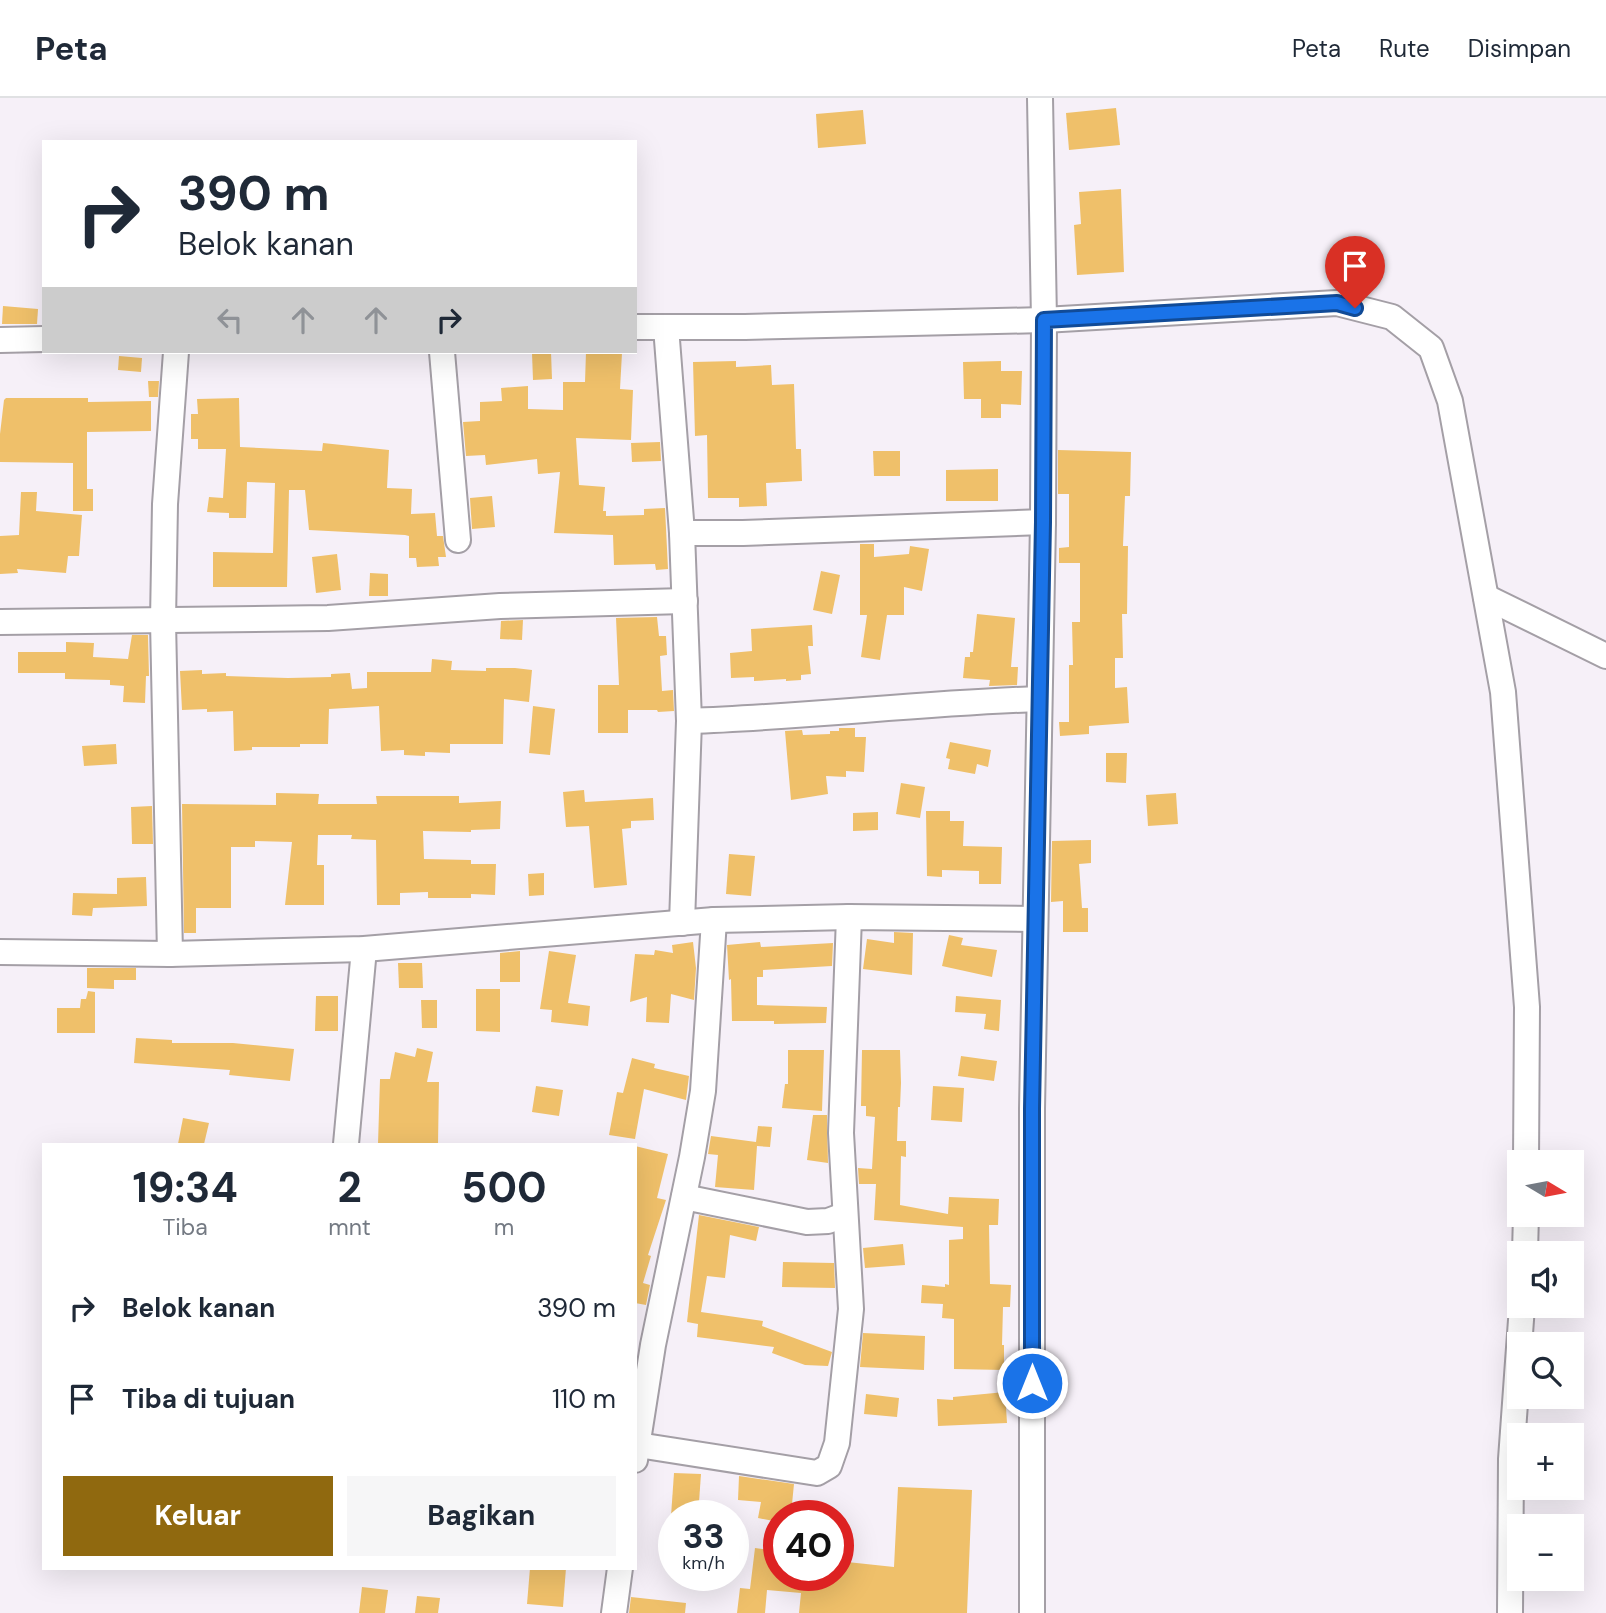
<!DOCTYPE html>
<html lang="id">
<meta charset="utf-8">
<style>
:root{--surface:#fff;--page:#f6f6f7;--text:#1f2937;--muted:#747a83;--line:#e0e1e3;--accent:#90690f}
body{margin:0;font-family:"DM Sans",sans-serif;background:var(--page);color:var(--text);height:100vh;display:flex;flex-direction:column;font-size:26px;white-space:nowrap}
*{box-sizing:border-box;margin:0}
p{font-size:23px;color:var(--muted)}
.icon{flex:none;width:38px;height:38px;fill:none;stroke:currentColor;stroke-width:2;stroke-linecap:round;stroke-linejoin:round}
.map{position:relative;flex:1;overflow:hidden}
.drawer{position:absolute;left:42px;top:1045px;width:595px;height:427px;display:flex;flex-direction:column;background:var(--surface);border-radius:0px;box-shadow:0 7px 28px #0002}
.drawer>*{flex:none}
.banner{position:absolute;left:42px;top:42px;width:595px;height:214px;border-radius:0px;box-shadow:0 7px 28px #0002;background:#fff;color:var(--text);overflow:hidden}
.needle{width:46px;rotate:100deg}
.buttons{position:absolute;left:1507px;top:1052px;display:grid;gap:14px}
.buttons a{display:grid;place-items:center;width:77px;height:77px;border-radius:0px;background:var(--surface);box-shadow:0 7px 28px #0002;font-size:35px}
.speed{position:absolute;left:658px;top:1402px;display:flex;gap:14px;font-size:35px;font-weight:700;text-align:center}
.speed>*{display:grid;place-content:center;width:91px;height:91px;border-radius:50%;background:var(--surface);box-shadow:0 7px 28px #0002;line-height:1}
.speed small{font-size:18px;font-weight:400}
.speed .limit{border:10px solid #d22;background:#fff;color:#111}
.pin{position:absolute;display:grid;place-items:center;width:60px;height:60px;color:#fff;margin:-72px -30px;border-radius:50% 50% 50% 0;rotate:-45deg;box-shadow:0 0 7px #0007}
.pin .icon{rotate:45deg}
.me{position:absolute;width:77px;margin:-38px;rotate:0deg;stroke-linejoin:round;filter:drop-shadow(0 0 5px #0008)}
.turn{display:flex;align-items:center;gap:24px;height:147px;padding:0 21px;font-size:32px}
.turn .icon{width:91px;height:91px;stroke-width:2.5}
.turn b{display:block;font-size:49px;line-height:60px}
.lanes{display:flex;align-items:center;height:66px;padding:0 21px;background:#0003;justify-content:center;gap:35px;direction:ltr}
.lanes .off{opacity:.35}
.eta{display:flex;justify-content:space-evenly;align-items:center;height:119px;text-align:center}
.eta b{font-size:42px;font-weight:700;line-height:49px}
.cta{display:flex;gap:14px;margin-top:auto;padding:14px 21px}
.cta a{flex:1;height:80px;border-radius:0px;background:var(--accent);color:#fff;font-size:28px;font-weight:700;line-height:80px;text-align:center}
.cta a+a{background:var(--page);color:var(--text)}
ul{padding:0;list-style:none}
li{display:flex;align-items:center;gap:21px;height:91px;padding:0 21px}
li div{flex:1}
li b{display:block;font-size:26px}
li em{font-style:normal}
header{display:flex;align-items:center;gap:42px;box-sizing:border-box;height:98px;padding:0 35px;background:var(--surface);border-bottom:2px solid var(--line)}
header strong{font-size:33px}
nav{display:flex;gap:38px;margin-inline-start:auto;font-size:24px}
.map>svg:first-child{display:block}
</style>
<header>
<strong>Peta</strong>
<nav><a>Peta</a><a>Rute</a><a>Disimpan</a></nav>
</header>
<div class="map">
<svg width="1606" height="1515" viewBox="0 0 1606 1515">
<rect width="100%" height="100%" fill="#f6f0f8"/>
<g fill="#efc06a">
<path d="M1116,10L1120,47L1069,52L1066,15Z"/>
<path d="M863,12L866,46L818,50L816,16Z"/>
<path d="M1121,91L1124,174L1077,177L1074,127L1081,126L1079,94Z"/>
<path d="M3,208L38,211L37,226H2Z"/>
<path d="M551,254L552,281L533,282L532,255Z"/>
<path d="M586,254L622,255L620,291L633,292L631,342L576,340L579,387L605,389L603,413H606V418L644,417V411L665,410L668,471L656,472L655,466L614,467L613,437L554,435L560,374L538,376L537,361L486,367L485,357L466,358L463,324L480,323V304L502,303L501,290L528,288V311L563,312V284H585Z"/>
<path d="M119,258L142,260L141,274L118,272Z"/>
<path d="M736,263V269L771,267L772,287L794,286L796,351H801L802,383L766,385L767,408L739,409V400H708L707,337L695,338L693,264Z"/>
<path d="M1001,263V273H1022L1021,307L1001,306V320H981V301H964L963,264Z"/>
<path d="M148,283H159L158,299H149Z"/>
<path d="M6,300H88V304L151,303V333L87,334V391H93V413H73V365L0,364V336L4,302Z"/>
<path d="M239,300L240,349L322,353L323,345L389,352L387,390L412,391L411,416L435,415L437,438H443L446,459H438L439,468L417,469L416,460H409V438L405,437L309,432L305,392H289L287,489H213V454L273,455L275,385L247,384L246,420H229V415L207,414L209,399L223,400L226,351H198V341H191V316H198L197,301Z"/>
<path d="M660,344L661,363L632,364L631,345Z"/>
<path d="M1058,352L1131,354L1130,398H1125L1123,448H1128L1127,516H1122L1123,560H1115V590L1127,589L1129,625L1089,628V636L1060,638L1059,624H1069V567H1073L1072,524H1080V465H1059V450L1069,449V396H1058Z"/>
<path d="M873,353H900V378H874Z"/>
<path d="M998,371V403H946V372Z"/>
<path d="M21,394H37L36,413L82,417L79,458H68L66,475L17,471L18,475L0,476V438L19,437Z"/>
<path d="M492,398L495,429L472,431L470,400Z"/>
<path d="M860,446H874V459L909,456L910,448L929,451L922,493L904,489V517H887L880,562L861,559L867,517H860Z"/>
<path d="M337,456L341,492L316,495L312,459Z"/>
<path d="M821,473L840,477L832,516L813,512Z"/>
<path d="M370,475L388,476V498H369Z"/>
<path d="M977,516L1015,520L1011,569H1018L1017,587L989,588L990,582L963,580L965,559H970V554H973Z"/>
<path d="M657,519L659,538H666L667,557L660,558L662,593L673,592L674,613L658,614L657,612H628V635H598V587H619L616,520Z"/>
<path d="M523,522L522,542L500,541L501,523Z"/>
<path d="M812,527L813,548H808L811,576L801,577V582L786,583V581L754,583V579L731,580L730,555L752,553L751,531Z"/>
<path d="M132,537H148L149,578H146L145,605L123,604L124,588L110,587V582L65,581V575H18V554H66V544L94,545L93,559L128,561Z"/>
<path d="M432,561L452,563L451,572L486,573V570H515L532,572L529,604L504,601L503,646H450V655L425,654V658L404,657V652L381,653L379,608L329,611L328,646H300V649H252V652L234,653L233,613L207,614V611L182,612L180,573L202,572V576L226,575V578L288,580L331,579V576L350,575L352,591L367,590V574H431Z"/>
<path d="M533,608L555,611L550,657L529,655Z"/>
<path d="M839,630H855V639H866L864,674L846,673V679L826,678L828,696L791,702L785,633L802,632L803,637L830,636V633H839Z"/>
<path d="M950,644L991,652L988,669L977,666L975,676L948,671L950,661L946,660Z"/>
<path d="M116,646L117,666L84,668L82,648Z"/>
<path d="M1106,655H1127L1126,685L1106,684Z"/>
<path d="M901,685L925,689L920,720L896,716Z"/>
<path d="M584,692L585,704L653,700L654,722L631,723V730L622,731L627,787L594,790L589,728L566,729L563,694Z"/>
<path d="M276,695L319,696L318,706H377L376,698H459V705L501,703L500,731L471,732V734L423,733L424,761L471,762V766H496L495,797L471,796V800H428V794L400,795V807H377L376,742L351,741L352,737H318L317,767H324V807H285L292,744L255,743V749H231V810H196V835H184L182,706L276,707Z"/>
<path d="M1176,695L1178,726L1148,728L1146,697Z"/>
<path d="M152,708L153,746H132L131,709Z"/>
<path d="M926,713H950V723H964L963,748L1002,749L1001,786H979V773L942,772V779L927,778Z"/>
<path d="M878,714V732L853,733V715Z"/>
<path d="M1091,742V765L1079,766L1082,810H1088V834H1063V803L1051,804L1052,743Z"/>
<path d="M729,756L755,758L751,798L726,796Z"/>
<path d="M544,775V797L529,798L528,776Z"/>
<path d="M146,779L147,808L93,810L92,818L72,817L73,795L117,796V780Z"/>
<path d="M894,834L913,835L912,877L863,871L867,841L894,845Z"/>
<path d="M949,837L963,840L961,847L997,852L992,879L942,868Z"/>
<path d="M693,844L696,870L694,902L671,896L669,925L646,924L647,899L630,904L635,856L654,857L655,852L673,855L672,847Z"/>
<path d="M760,844L761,849L833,845L832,868L763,872V879H757V907L827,909L826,925L774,926V923H732L731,881L729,882L727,847Z"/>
<path d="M520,853V884H500V855Z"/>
<path d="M549,853L576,857L568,905L590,908L588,928L551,924L552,912L540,911Z"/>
<path d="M398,865H422L423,890H399Z"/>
<path d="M87,870H136V882H114V891L87,890Z"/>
<path d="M476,891H500V934L476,933Z"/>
<path d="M88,893L95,894V935H57V910H80L81,901H86Z"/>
<path d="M316,898H338V933H315Z"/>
<path d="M956,898L1001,902L999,933L984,931L986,916L955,914Z"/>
<path d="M421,902H437V930H422Z"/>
<path d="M136,940L172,942V945H233L294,951L290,983L229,977L230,972L134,965Z"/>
<path d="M417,950L433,954L427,984H439L438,1046H378L380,981H390L395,954L415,959Z"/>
<path d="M788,952H824L822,1013L782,1010L785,986H788Z"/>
<path d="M862,952H900L901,985L900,1009H898L897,1043H906V1059L901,1058L900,1107L948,1116L949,1099L999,1101L998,1127H989L990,1186L1011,1187L1010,1209H1003L1002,1247H1004V1272L954,1271V1221L942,1220L943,1206L921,1205L922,1187L945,1189V1186L949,1187V1142L963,1141V1129L874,1122L876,1086H859L858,1070L872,1071L875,1019L866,1018V1008H861Z"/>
<path d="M961,958L997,963L994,983L958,978Z"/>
<path d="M632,960L655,966L654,970L689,978L686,1002L644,991L635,1041L609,1037L617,994L623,995Z"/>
<path d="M536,988L563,992L559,1018L532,1014Z"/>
<path d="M933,988L964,990L962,1024L931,1022Z"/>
<path d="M813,1017H827L828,1065L807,1062Z"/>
<path d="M183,1020L209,1025L204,1046H178Z"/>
<path d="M758,1028L772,1029L770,1049L757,1048L754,1092L715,1089L718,1057L708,1056L711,1038L756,1044Z"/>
<path d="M635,1048L668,1056L657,1100L666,1102L648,1157L651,1158L643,1185L650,1187L646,1207L635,1205Z"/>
<path d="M699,1117L759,1129L756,1143L730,1137L725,1180L707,1178L701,1214L763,1223L762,1228L832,1254L828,1268L805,1267L772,1255L774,1249L697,1239L698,1226L687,1224Z"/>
<path d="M903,1146L905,1167L865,1170L863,1150Z"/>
<path d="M783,1164L834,1165L835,1190L782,1189Z"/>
<path d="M863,1235L925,1238L924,1272L860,1269Z"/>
<path d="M1005,1294L1007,1325L938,1328L937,1301L953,1302V1299Z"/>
<path d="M866,1296L899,1300L897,1319L864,1316Z"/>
<path d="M674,1375L701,1376L698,1418H671Z"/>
<path d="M739,1378L794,1386L792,1406H789L787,1418H779V1424L758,1420L761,1404L738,1402Z"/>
<path d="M898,1389L972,1392L967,1515H799L801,1495L767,1492L765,1515H737L740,1490L750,1491L755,1450L779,1453L776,1477H838V1463L894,1469Z"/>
<path d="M530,1470H566L563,1509L527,1506Z"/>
<path d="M362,1489L388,1492L385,1515H359Z"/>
<path d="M417,1498L440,1500L438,1515H415Z"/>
<path d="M631,1499L686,1505L685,1515H629Z"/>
</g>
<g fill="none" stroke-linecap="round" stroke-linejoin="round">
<defs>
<g id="minor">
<path d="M635,229H745L1044,222L1337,205L1392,219L1431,250L1450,303L1503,594L1527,909L1526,1064"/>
<path d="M666,229L682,435L689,623L682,825"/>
<path d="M0,242L44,241"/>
<path d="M442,254L458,442"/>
<path d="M682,435H743L1043,424"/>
<path d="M1486,499L1606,558"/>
<path d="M0,524L328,520L500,508L685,503"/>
<path d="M689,623C806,619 922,605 1039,601"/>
<path d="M0,854L170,856L364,851L714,822L849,819L1035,821"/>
<path d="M170,856L163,523L165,406L176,254"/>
<path d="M346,1046L364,851"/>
<path d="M684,1099L807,1124L828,1123L844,1117"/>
<path d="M1525,1155L1526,1116"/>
<path d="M638,1347L817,1375L829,1368L837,1345L851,1211L841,1035L849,819"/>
<path d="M635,1362L653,1247L692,1059L703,993L714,822"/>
<path d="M614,1515L620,1470"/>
<path d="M1032,1515V1011L1043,424L1044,222L1040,0"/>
<path d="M1510,1515L1511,1361L1522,1208"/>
</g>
</defs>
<use href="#minor" stroke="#a49fa6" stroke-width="28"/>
<use href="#minor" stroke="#fff" stroke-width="24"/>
</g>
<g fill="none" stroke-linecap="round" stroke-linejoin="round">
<defs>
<path id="route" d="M1032,1285V1011L1043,424L1044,222L1337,205L1355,210"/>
</defs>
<use href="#route" stroke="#114b97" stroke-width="18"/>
<use href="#route" stroke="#1a73e8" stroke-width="12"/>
</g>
</svg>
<div class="buttons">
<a><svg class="needle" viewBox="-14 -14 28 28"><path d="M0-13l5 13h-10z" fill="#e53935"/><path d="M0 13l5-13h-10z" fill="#747a83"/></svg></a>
<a><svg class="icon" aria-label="sound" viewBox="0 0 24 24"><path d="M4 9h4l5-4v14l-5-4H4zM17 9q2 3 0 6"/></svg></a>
<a><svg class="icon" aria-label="search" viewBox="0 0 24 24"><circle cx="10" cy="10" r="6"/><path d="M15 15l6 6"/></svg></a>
<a>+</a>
<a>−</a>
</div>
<div class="speed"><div>33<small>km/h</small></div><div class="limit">40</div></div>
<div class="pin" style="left:1355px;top:210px;background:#d93025"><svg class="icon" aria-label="arrive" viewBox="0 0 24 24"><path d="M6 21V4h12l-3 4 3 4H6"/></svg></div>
<svg class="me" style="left:1032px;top:1285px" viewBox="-20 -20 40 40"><circle r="17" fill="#1a73e8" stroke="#fff" stroke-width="3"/><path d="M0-11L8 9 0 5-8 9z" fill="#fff"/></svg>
<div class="banner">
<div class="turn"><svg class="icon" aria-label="right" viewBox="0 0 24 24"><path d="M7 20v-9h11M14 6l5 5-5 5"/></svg><div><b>390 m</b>Belok kanan</div></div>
<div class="lanes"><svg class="icon off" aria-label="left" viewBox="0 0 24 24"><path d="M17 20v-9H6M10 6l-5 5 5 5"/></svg><svg class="icon off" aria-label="ahead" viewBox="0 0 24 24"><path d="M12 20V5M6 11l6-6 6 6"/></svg><svg class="icon off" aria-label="ahead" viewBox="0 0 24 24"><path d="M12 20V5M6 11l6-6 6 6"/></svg><svg class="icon" aria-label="right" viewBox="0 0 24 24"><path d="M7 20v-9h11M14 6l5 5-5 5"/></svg></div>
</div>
<section class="drawer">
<div class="eta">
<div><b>19:34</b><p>Tiba</p></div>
<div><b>2</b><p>mnt</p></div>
<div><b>500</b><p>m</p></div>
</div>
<ul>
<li><svg class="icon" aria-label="right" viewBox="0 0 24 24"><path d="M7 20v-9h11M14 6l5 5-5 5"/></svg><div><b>Belok kanan</b></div><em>390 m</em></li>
<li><svg class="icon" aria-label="arrive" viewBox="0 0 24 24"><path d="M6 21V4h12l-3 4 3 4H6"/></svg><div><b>Tiba di tujuan</b></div><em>110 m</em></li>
</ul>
<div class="cta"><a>Keluar</a><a>Bagikan</a></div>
</section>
</div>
